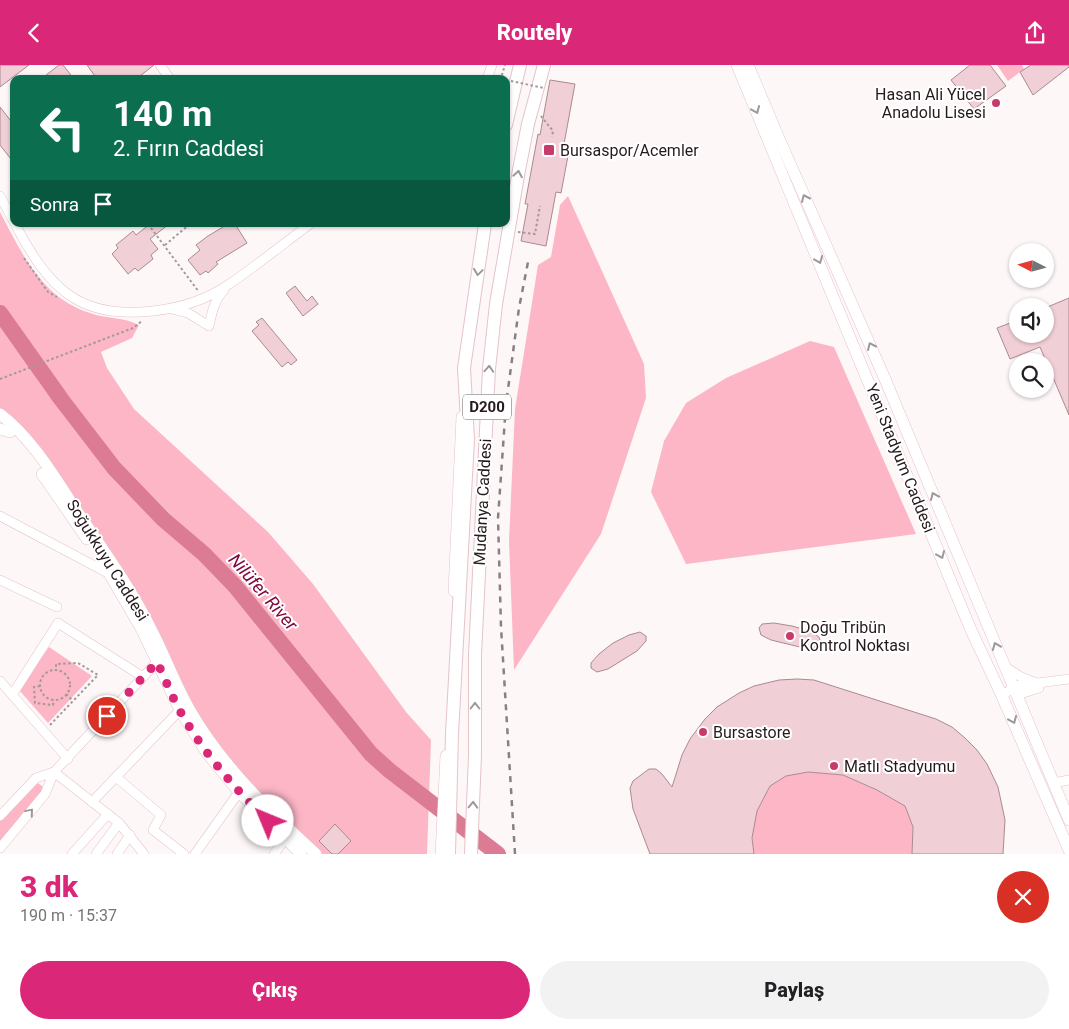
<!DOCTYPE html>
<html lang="tr">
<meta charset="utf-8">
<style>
:root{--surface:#fff;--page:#f2f2f2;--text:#202124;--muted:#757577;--accent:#db2777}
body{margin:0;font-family:Roboto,sans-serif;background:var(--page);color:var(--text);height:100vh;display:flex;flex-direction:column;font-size:19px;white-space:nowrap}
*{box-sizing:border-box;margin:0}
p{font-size:16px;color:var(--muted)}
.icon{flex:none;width:28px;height:28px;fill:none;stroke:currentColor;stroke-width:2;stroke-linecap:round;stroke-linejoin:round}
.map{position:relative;height:789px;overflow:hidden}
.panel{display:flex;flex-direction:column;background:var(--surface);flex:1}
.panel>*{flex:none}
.hud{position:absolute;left:10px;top:10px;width:500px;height:152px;border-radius:10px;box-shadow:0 1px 4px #0004;background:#0b6e4f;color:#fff;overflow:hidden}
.needle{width:32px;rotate:276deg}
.controls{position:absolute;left:1009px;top:178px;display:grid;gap:10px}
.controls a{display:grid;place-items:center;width:45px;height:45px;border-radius:50%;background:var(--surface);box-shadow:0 1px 4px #0004;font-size:25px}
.pin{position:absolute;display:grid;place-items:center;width:42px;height:42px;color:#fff;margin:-21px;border:2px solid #fff;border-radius:50%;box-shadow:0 1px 5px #0007}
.me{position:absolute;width:55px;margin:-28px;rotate:315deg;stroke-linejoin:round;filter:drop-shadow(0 0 4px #0008)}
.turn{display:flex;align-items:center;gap:18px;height:105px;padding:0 20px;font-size:22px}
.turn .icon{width:65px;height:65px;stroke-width:2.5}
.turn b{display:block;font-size:35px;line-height:42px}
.then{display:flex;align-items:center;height:48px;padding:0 20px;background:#0003;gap:10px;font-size:19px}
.round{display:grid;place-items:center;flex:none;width:52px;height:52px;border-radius:26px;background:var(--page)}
.overview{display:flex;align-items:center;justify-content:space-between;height:85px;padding:0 20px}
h1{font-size:30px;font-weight:800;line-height:38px;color:var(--accent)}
.cta{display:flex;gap:10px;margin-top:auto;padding:10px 20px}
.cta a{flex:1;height:58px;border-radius:30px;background:var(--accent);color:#fff;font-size:20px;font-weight:800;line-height:58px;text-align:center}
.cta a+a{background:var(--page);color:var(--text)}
header{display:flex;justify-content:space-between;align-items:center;height:65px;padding:0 20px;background:var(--accent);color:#fff;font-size:22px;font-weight:800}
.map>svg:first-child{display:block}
</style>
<header><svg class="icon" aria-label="back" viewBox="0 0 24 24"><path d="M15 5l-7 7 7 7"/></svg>Routely<svg class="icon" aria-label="share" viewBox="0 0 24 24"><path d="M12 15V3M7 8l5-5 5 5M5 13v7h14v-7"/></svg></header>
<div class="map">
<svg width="1069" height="789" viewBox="0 0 1069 789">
<rect width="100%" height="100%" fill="#fef7f8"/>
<g fill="#fcb6c6">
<path d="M997,0H1022L1024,4L1008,16Z"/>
<path d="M568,131L644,299L646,333L601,469L514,605L509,476L515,344L538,200L551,192L560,140Z"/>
<path d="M0,147C22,189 42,233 90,248C106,254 124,252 139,260L132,273L101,287L107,303L134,344L268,467L313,519L406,647L431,675L427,789H321L262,732L225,691L200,657L139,533L13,353L0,343Z"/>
<path d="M810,276L834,282L916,469L686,499L651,427L664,376L686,338L726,313Z"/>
<path d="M49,582L92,611L48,658L19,625Z"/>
<path d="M808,707L843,710L877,725L905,741L913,762L912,789H754L752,773L757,746L770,721L786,711Z"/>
<path d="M35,716L46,724L0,782V753Z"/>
</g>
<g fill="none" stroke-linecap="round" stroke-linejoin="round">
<path stroke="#dc7b94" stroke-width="16" d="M0,248L61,334L114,403L163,454L204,489L235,521L371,689L390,706L498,789"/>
</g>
<g fill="#f1cfd6" stroke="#aa8a91">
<path d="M0,0H29L0,22Z"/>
<path d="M59,0H63L74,14H41Z"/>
<path d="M87,0H154L136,14H97Z"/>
<path d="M970,0H990L1006,21L974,44L951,15Z"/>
<path d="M1031,0H1069V2L1033,30L1020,7Z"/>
<path d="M550,15L575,19L562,90L568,91L561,128L556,127L546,181L521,176L528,139H525L538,69L540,70Z"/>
<path d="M0,42L14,60V98L0,80Z"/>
<path d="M150,159H169L150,174L158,184L151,190L153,194L138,206L135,203L128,209L112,189L118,183L116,180L133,166L136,170Z"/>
<path d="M228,159H235L247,178L216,197L218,199L208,208L206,206L200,210L188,195L200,185L196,180L208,171Z"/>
<path d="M295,221L307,236L312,231L318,239L303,251L286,228Z"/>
<path d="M1069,233V350L1040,282L1010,294L997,263L1018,255V269H1045V243Z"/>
<path d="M262,253L297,295L291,300L288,297L282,302L252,266L259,260L256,257Z"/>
<path d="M774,558L792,561L810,566L819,572L821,578L817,582L804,583L771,575L761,570L759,563L762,559Z"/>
<path d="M640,567L646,571V576L637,586L608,604L597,607L591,603V598L599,589L613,578L629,570Z"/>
<path d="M797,614L814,615L936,654L952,662L965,673L977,685L987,699L998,722L1005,755L1003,789H912L913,762L905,741L877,725L843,710L808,707L786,711L770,721L757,746L752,773L754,789H650L633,744L630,723L633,716L649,704H656L662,709L672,722L682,690L690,674L705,654L717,642L739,628L754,621L779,615Z"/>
<path d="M335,759L351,776L338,789H332L319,776Z"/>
</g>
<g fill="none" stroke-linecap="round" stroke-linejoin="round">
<defs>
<g id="minor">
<path d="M160,0L170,14"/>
<path d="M487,14L492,0"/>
<path d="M0,131L14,157"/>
<path d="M15,159C48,221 77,255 153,246C179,243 206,235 228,220C256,201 283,179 310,159"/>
<path d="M172,244L188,248L209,261C212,247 214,236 224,225"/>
<path d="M0,451L108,508"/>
<path d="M0,515L57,542"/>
<path d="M1004,601L1021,612L1037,618"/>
<path d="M0,616L68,694"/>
<path d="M12,630L58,558L143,612"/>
<path d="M1017,630L1039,623"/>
<path d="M1002,631L1015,621L1069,614"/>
<path d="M54,707L119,758L144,789"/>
<path d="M116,712L161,750L153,765L184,789"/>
<path d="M1054,718L1069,715"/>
<path d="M92,737L180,645"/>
<path d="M0,751L36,713L54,707"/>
<path d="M0,783L45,729L54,707L157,597"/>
<path d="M72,789L108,749"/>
<path d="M96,789L119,758"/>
<path d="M117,789L130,770"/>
<path d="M195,789L239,727"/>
<path d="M274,789L285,774"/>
</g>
<g id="major">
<path d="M737,0L971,565L1002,631L1069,785"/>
<path d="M748,0L777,69L885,314L1069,755"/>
<path d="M0,349C29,371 51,406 71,437C98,478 128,518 150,562C165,590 175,620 191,647C223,702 269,746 316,789"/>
<path d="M0,364L10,367"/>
<path d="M42,409L87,474"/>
<path d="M103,498L142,565L180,645L207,688L239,727L301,789"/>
<path d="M454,526L462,352"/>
<path d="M441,789L446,691"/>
</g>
<g id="highway">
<path d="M506,60L520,0"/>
<path d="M449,789L452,669L468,374L464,303L485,159"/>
<path d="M471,789L475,690V590L489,304L496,239L519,105L528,59L544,0"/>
</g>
</defs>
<use href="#minor" stroke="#e4c3c9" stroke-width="10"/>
<use href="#major" stroke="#e4c3c9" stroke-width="12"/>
<use href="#highway" stroke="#e4c3c9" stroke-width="14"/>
<g stroke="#a2999b" stroke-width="2" stroke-dasharray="2.5 2.5" stroke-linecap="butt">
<path d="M503,14L501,13L505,0"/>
<path d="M541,51L553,66L552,72"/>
<path d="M148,159L199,227"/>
<path d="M518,167L535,169L540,141"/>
<path d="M165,180L190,159"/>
<path d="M24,193L48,227L57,232"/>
<path d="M0,314L133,263L142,256"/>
<circle cx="55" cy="620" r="15"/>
<path d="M40,621L34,622L35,638L53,640L54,635"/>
<path d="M66,629L73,636"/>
<path d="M50,660L98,610L78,598L56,599V605"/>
</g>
<use href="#minor" stroke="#fff" stroke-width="9"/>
<use href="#major" stroke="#fff" stroke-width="11"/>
<use href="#highway" stroke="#fff" stroke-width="12"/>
<path stroke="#8a8082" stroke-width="2.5" stroke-dasharray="6 6" stroke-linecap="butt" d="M515,789L501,562L498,453L506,339L519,243L529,192"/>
<path stroke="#a2999b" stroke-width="2" stroke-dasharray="2.5 2.5" stroke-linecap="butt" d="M506,15L544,23"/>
</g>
<defs><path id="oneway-chevron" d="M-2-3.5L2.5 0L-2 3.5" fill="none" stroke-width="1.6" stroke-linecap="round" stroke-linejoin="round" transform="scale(1.25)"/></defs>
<g stroke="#9d9899">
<use href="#oneway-chevron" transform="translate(756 45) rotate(67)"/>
<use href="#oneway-chevron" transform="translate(518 109) rotate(-80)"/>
<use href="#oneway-chevron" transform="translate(805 133) rotate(-114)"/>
<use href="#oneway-chevron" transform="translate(819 195) rotate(68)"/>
<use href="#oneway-chevron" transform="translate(478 207) rotate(98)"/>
<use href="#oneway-chevron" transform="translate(871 281) rotate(-114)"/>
<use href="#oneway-chevron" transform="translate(489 304) rotate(-86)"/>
<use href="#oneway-chevron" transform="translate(934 431) rotate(-113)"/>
<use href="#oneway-chevron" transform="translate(941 490) rotate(67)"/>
<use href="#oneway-chevron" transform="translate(996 581) rotate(-112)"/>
<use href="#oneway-chevron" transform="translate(475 641) rotate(-90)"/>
<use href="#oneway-chevron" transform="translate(1013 655) rotate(67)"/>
<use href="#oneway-chevron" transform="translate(473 740) rotate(-88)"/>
<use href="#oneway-chevron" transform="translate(30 747) rotate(-50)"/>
</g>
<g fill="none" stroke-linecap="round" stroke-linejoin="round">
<path stroke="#db2777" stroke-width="9" stroke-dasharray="0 16.2" d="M107,651L157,597C165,613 171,630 180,646C203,687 234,723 268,756"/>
</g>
<g fill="#c73a6b" stroke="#fff" stroke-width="2">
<circle cx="996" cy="38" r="5"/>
<rect x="543" y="79" width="12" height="12" rx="2.5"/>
<circle cx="790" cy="571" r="5"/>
<circle cx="703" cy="667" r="5"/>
<circle cx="834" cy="701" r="5"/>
</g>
<g text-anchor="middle" stroke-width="4" stroke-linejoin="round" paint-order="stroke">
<rect fill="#fff" stroke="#675f61" stroke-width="1" x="463" y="329.5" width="48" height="25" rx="4"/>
<g font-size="15" font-weight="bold" fill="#261a1d">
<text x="487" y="347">D200</text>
</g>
<g font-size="16" fill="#261a1d" stroke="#fff" text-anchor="start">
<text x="986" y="35" text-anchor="end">Hasan Ali Yücel<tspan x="986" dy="18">Anadolu Lisesi</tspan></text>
<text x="560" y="91">Bursaspor/Acemler</text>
<text x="800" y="568">Doğu Tribün<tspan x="800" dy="18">Kontrol Noktası</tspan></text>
<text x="713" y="673">Bursastore</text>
<text x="844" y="707">Matlı Stadyumu</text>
</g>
<g font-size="16" fill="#261a1d" stroke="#fff">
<text transform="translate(901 393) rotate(68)" y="6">Yeni Stadyum Caddesi</text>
<text transform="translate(482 437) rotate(-87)" y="6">Mudanya Caddesi</text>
<text transform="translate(108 495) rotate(58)" y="6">Soğukkuyu Caddesi</text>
</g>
<g font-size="18" font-style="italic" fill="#82093d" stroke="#fff">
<text transform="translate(263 527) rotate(49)" y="6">Nilüfer River</text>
</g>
</g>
</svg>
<div class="controls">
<a><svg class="needle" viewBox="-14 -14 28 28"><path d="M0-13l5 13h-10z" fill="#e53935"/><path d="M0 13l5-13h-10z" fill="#757577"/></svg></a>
<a><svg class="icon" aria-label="sound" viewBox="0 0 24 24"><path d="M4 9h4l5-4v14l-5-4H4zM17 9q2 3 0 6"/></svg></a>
<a><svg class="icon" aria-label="search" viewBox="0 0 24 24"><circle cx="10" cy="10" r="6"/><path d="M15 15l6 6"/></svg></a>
</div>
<div class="pin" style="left:107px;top:651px;background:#d93025"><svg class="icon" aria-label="arrive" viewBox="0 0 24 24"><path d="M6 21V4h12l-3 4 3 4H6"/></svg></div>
<svg class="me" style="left:268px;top:756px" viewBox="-20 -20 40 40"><circle r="19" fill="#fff"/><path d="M0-13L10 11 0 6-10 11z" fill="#db2777"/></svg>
<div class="hud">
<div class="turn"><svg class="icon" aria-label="left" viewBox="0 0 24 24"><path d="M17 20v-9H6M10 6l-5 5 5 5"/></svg><div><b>140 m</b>2. Fırın Caddesi</div></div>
<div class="then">Sonra<svg class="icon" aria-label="arrive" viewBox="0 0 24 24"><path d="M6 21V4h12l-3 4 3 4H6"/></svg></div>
</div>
</div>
<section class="panel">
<div class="overview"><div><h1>3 dk</h1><p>190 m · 15:37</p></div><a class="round" style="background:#d93025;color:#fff"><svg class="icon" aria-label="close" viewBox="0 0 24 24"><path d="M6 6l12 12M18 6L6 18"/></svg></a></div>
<div class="cta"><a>Çıkış</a><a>Paylaş</a></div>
</section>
